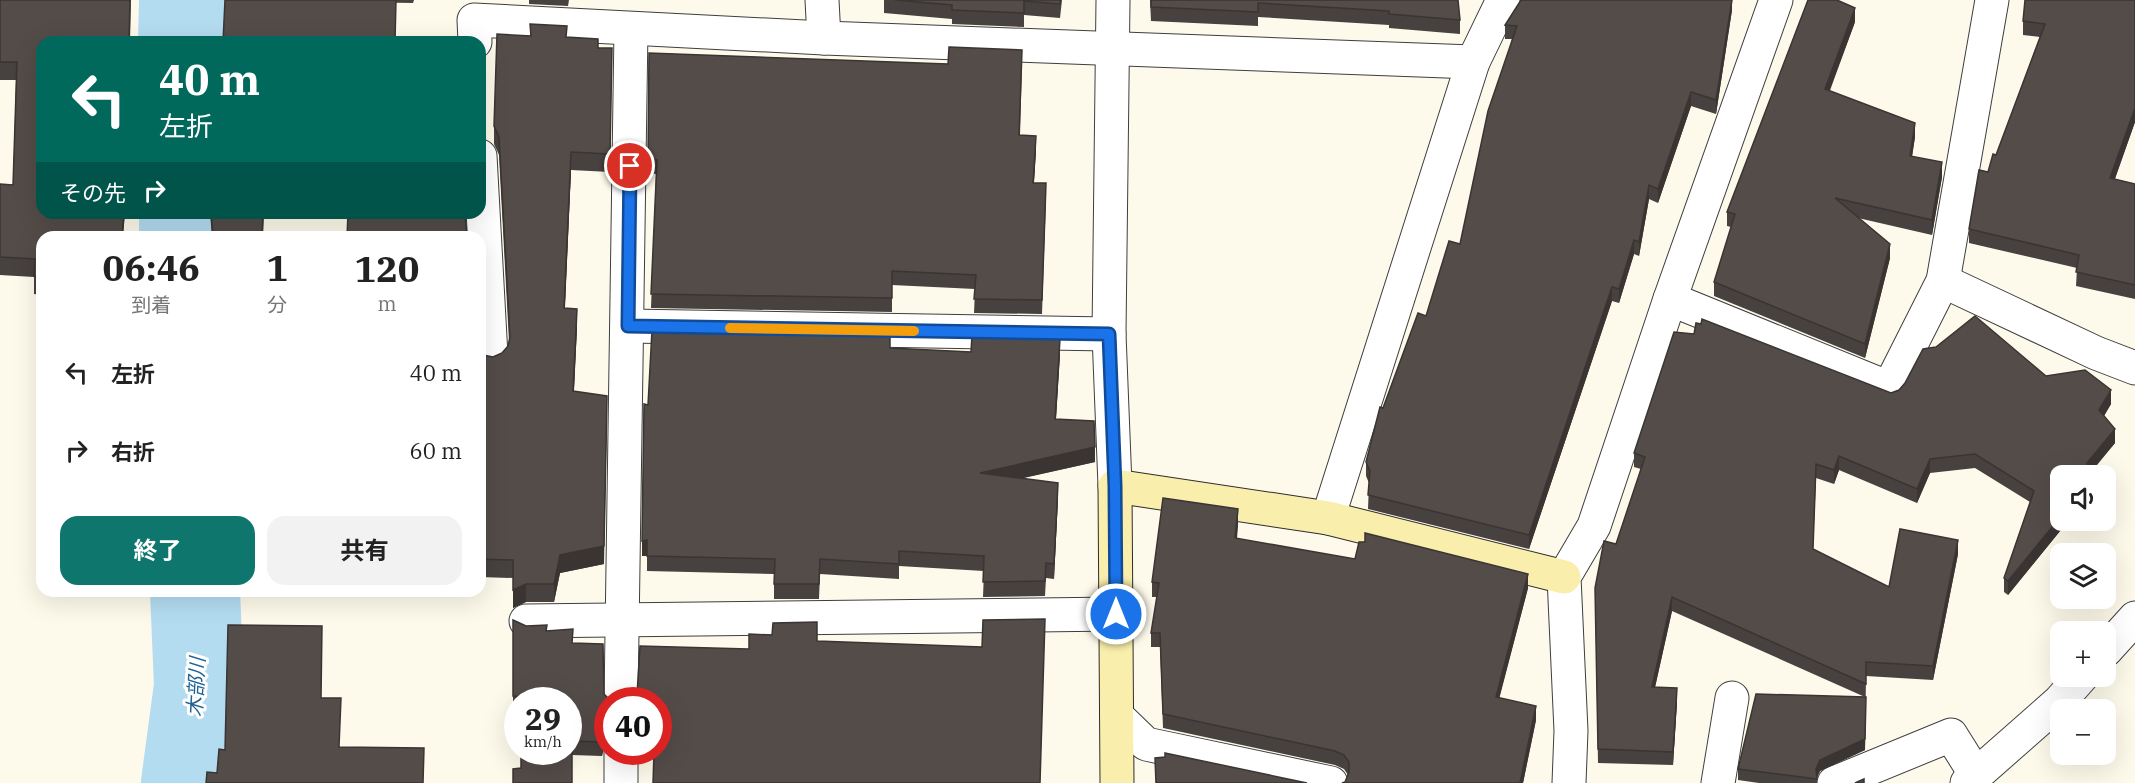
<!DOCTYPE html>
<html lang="ja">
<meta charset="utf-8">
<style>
:root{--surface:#fff;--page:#f2f2f2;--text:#222;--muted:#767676;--accent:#0f766e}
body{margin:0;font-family:"IBM Plex Serif","Noto Sans JP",serif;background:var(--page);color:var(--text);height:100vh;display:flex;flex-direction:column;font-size:22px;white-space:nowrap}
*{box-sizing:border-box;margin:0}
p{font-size:20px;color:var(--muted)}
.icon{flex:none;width:33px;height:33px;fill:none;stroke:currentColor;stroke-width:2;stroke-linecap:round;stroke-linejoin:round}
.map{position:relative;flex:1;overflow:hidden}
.details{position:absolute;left:36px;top:231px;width:450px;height:366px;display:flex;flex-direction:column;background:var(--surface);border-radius:18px;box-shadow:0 6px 24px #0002}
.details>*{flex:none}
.banner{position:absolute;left:36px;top:36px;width:450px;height:183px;border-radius:18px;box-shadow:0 6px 24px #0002;background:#00695c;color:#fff;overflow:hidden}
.buttons{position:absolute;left:2050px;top:465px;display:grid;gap:12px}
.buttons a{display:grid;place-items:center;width:66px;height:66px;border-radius:12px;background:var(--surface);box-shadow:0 6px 24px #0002;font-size:30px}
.speed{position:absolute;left:504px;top:687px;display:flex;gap:12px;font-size:30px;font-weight:700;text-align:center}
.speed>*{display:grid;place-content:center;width:78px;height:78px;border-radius:50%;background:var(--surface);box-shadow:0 6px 24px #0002;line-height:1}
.speed small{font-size:15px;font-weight:400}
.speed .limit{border:9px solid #d22;background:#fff;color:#111}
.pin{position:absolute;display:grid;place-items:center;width:51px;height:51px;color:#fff;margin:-26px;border:3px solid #fff;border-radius:50%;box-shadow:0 2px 6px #0007}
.me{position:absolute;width:66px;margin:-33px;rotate:0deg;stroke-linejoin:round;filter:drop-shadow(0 0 4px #0008)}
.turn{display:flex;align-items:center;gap:21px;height:126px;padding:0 24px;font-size:27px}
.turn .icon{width:78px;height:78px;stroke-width:2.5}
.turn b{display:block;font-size:42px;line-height:51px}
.then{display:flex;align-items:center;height:57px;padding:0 24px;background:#0003;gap:12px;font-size:22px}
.eta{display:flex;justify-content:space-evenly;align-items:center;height:102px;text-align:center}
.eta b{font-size:36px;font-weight:700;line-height:42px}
.action{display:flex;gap:12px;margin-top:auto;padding:12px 24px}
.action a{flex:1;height:69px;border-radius:18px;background:var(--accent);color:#fff;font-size:24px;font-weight:700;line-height:69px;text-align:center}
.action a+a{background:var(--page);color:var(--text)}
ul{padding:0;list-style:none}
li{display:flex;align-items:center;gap:18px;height:78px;padding:0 24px}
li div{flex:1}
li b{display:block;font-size:22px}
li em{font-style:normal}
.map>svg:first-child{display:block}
</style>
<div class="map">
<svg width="2135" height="783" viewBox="0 0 2135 783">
<rect width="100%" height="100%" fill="#fefaeb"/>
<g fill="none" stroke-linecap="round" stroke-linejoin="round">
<g stroke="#b4dcf1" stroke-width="90">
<path d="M183,42L184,0"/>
<path d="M184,213V237"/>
<path d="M186,783L199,686L195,591"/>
</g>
<defs>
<g id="street">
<path d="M822,0L824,38"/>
<path d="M1113,0L1109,334L1115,486"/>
<path d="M475,42L474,20L824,38L1473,62"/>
<path d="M480,156L491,356"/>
<path d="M1943,281L2096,353L2135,368"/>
<path d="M1670,299L1889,388L1943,281L1992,0"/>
<path d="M628,326L1109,334"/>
<path d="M1328,518L1473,62L1503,0"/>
<path d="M526,621L1116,614"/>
<path d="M2106,650L2135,618"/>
<path d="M621,700L631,29"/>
<path d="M1117,716L1146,744L1331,783"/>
<path d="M621,783V752"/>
<path d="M1569,783L1571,731L1564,577L1594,526L1670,299L1776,0"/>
<path d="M1718,783L1732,698"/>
<path d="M1834,783L1951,735L1976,775"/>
<path d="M1967,783L2059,702L2082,676"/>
</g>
<path id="secondary" d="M1117,783L1115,486L1328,518L1564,577"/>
</defs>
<use href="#street" stroke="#3e3e3e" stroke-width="35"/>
<use href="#secondary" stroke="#2d2d2d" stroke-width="35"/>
<use href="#street" stroke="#fff" stroke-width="33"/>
<use href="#secondary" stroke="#f9eeab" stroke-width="33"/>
</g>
<g fill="#47413f">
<path d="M0,0H131L130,42L42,237V295L34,294V277L0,275V184L13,185L16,80H0Z"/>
<path d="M225,0H414L413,3Z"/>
<path d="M529,0H569L568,6L529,4Z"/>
<path d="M884,0H1062L1060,18L1024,15V27L952,24V19L884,13Z"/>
<path d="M1150,0H1458L1460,20V34L1389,28V25L1258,17V26L1151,21Z"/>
<path d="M1732,0V10L1716,114L1691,106L1658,203L1649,199L1639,256L1634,254L1619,303L1612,301L1529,549L1368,509L1369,483L1366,476V462L1383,408L1460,244L1512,39H1505V25Z"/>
<path d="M2025,0L2135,122L2115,179L2135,184V299L2076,286L2077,268L1969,243V229L1988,172L1996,155L2040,37L2023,35V21Z"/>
<path d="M1855,22L1829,91L1915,137L1912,156L1942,177L1932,235L1858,218L1890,258L1865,358L1714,296V282L1731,227L1727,226V212Z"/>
<path d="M530,24L567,37L598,48H612L610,172L571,170L565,308L577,327L574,391L604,564L560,573L554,602H526L513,608V578L480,577V352L483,355L493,357L502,353L508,346L509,341L499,155L494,144V126L530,36Z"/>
<path d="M649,53L948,64H1022L1020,135L1036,150L1034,183L1046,198L1042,314L974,313L975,289L892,285V312L651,308L656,174L648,173Z"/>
<path d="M210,213H264L263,237H212Z"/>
<path d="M890,348L971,352L1060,354L1056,419L1095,462L1022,478L1058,498L1054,579L1046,578L1045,596L983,597L984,571L899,566V579L820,574L819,599H774V574L647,571V556H642L648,405Z"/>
<path d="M2046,376L2111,404L2104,416L2115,443L2091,471L2061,520H2069L2008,595L2004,592V578L2030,502L1975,468L1930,473L1917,503L1839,470L1834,484L1816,478L1813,549L1889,587L1958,554L1933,680L1866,676L1865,750L1820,771L1817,777V783H1759L1738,780V769L1865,697L1672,611L1655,687L1677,702L1673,765L1598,763L1595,588L1616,544L1641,469L1634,467V453L1891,393Z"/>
<path d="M1238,524L1237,539L1528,588L1499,698L1536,720L1523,783H1342L1345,782L1348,775L1344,769L1335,765L1163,728L1160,647H1151V633L1157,597H1152V582Z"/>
<path d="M513,620L526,626L547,631L573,643L608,700V740L605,742L602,756L572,755L521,768L568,700H518V711L513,710Z"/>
<path d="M1045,634L654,758L640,757L639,752H658L749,649L817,641L982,647Z"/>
</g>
<g fill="#3a3533">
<path d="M1732,0V10L1716,114V100Z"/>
<path d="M1855,8V22L1825,104V89Z"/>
<path d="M1691,92V106L1658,203V189Z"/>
<path d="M2135,108V122L2110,192V178Z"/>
<path d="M1915,123V137L1910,170V156Z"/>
<path d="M1036,136V150L1033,197V183Z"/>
<path d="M571,152V170L564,326V308Z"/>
<path d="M1942,162V177L1932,235V220Z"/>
<path d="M1649,185V199L1639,256V242Z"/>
<path d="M124,213H125L123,237H122Z"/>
<path d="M1634,240V254L1619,303V289Z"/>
<path d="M1890,244V258L1865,358V344Z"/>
<path d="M1612,287V301L1529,549V535Z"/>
<path d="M577,309V327L573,409V391Z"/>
<path d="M1060,339V354L1055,434V419Z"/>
<path d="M2111,390V404L2099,424V410Z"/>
<path d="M607,414L604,564L560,573L554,602V584L560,555Z"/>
<path d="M2115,429V443L2088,476L2087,463Z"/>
<path d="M1095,447V462L980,488V473Z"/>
<path d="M1839,456V470L1834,484V470Z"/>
<path d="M1930,459V473L1917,503V489Z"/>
<path d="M1058,483V498L1054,579V564Z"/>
<path d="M1238,509V524L1235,552V538Z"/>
<path d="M2061,516V520H2069L2008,595V581Z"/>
<path d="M647,540V555L642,556V541Z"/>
<path d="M1958,540V554L1933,680V666Z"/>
<path d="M1528,574V588L1496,711V697Z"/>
<path d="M526,584V602L513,608V590Z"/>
<path d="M1672,597V611L1652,701V687Z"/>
<path d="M1677,688V702L1673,765V752Z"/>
<path d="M1866,697L1865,750L1820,771L1816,780V769L1820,760Z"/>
<path d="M1536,706V720L1523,783H1520Z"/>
<path d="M608,726V740L605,742L602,756V742L605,728Z"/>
</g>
<g fill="#534c49" stroke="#3a3533" stroke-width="1.5">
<path d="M0,0H130L129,42H42V213H124L122,237H42V277L34,276L35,259L0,257V184L13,185L17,62H0Z"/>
<path d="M225,0H396L395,42H223Z"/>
<path d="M895,0H1060V4L1024,1V13L952,10V5Z"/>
<path d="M1151,0H1458L1460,20L1389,14V11L1258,3V12L1151,7Z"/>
<path d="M1521,0H1732L1716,100L1691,92L1658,189L1649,185L1639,242L1634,240L1619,289L1612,287L1529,535L1368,495L1370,471L1366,462L1380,407L1383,408L1418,313L1426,316L1449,241L1460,244L1488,111L1517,26L1505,25Z"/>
<path d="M1808,0H1837L1855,8L1825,89L1915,123L1910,156L1942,162L1932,220L1835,198L1890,244L1865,344L1714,282L1735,214L1727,212Z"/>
<path d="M2025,0H2135V108L2110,178L2135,184V285L2076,272L2079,255L1969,229L1979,170L1988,172L1993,154L1996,155L2045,24L2023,21Z"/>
<path d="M530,24L567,26L566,37L598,39V48H612L610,154L571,152L564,308L577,309L573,391L607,396L604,546L560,555L554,584H526L513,590V560L480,559V352L483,355L493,357L502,353L508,346L510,337L499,137L494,126L497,34L531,36Z"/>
<path d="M949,47L1022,50L1019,135L1036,136L1033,183H1046L1042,300L974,299L976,275L892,271V298L651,294L657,160L648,159L649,53L948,64Z"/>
<path d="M211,213H263L262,237H213Z"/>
<path d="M348,213H465L467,237H347Z"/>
<path d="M1975,316L2046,376L2085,370L2111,390L2099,410L2115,429L2087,463L2093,476H2061V516L2008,581L2004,578L2034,491L1975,454L1930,459L1917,489L1839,456L1834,470L1816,464L1813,549L1889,587L1900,529L1958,540L1933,666L1866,662V684L1672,597L1652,687L1677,688L1673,752L1598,749L1595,588L1604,541L1616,544L1645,457L1634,453L1674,332L1694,334L1696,323L1701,324L1702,319L1891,393L1899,390L1905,383L1923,349L1936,347Z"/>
<path d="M652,330L890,334V348L971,352L972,335L1060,339L1055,419L1094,421L1095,447L980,473L1058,483L1054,564L1046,563L1045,581L983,582L984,556L899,551V564L820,559L819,584H774L775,559L647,556V540L642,541L644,404L648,405Z"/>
<path d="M1163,498L1238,509L1235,538L1355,559L1359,542H1365V533L1528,574L1496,697L1536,706L1520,783H1342L1345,782L1349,772V762L1344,755L1335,751L1163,714L1160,633H1151L1159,583L1152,582Z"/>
<path d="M1045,619L1040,783H653L654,752H658V700H632L637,695L640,646L749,649V634L772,635L773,623L817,622V641L982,647L983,620Z"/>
<path d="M513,620L526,626L547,625L546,631L573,629L572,643L603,644L604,694L610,700H608V726L605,728L602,742L572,741V783H513V769L521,768V752H568V700H522V697L513,696Z"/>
<path d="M228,625L322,626L321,698H341L339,747L424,748L423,783H206L207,772L217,773L219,749L225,750Z"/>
<path d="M1756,694L1866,697L1865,739L1820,760L1816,769L1817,779L1738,769Z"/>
<path d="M1165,753L1307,783H1156L1155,758L1165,757Z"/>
<path d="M1864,779V783H1855Z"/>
</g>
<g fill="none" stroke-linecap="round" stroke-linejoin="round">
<defs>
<path id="route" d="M630,166L628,326L1109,334L1115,486L1116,614"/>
</defs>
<use href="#route" stroke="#114b97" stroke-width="15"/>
<use href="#route" stroke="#1a73e8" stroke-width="10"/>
<path stroke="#f59e0b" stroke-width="10" d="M730,328L914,331"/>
</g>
<g text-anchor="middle" stroke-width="6" stroke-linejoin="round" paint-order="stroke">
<g font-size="20" font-style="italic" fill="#1f6393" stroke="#fff">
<text transform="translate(196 687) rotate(-87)" y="7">木部川</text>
</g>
</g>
</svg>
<div class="buttons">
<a><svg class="icon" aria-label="sound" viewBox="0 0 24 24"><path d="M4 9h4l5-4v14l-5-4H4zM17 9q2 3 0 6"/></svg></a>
<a><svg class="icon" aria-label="layers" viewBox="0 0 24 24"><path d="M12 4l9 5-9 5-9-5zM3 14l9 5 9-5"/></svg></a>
<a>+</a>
<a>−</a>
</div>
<div class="speed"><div>29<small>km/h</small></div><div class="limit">40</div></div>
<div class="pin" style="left:630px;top:166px;background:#d93025"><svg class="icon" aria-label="arrive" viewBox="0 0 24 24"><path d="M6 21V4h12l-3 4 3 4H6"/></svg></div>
<svg class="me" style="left:1116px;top:614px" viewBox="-20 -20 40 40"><circle r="17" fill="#1a73e8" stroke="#fff" stroke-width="3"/><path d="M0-11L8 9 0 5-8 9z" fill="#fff"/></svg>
<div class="banner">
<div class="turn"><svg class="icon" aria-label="left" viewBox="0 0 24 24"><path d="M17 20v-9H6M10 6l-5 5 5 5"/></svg><div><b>40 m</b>左折</div></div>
<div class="then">その先<svg class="icon" aria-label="right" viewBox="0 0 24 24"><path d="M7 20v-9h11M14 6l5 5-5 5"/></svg></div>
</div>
<section class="details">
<div class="eta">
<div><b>06:46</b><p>到着</p></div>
<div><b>1</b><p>分</p></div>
<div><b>120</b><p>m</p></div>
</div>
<ul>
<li><svg class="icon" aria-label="left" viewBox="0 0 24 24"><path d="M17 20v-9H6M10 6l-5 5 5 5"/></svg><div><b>左折</b></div><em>40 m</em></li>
<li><svg class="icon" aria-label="right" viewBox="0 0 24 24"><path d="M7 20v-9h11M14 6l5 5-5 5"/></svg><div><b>右折</b></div><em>60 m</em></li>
</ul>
<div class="action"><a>終了</a><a>共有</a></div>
</section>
</div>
